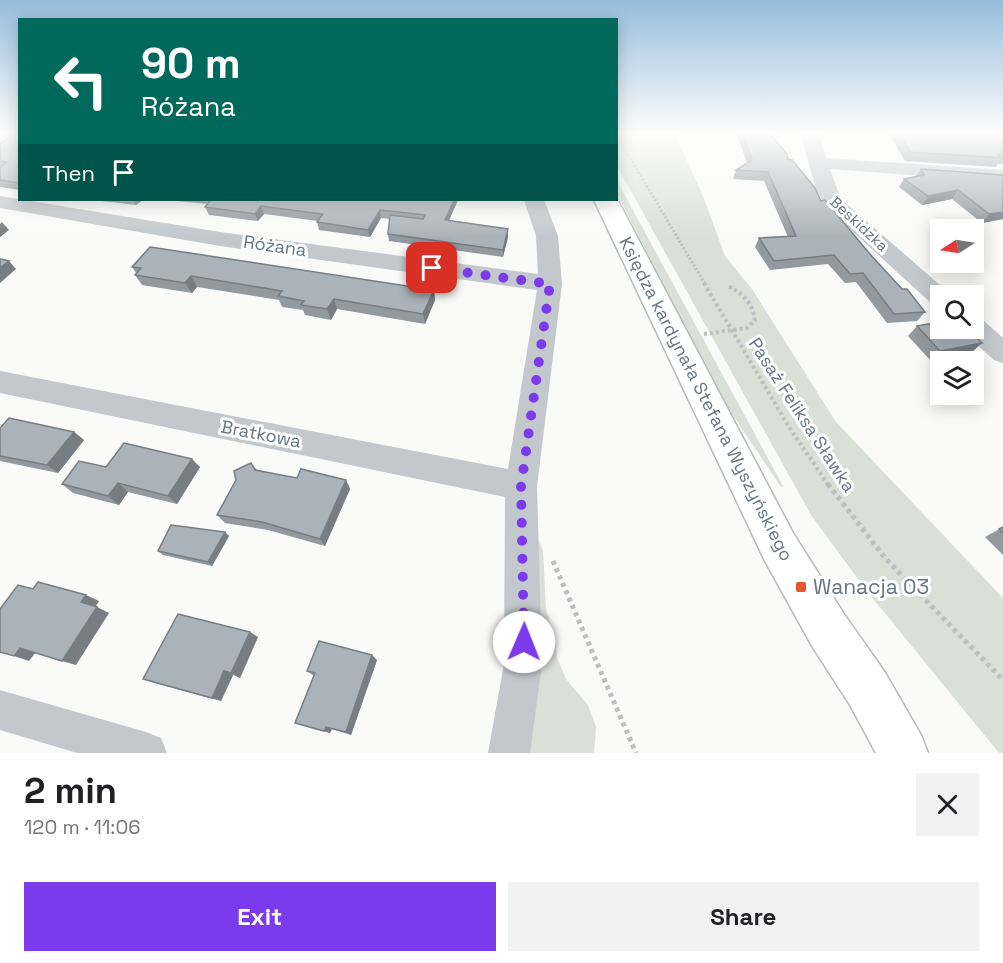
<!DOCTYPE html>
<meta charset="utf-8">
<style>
:root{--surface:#fff;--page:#f2f2f2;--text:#202124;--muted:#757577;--accent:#7c3aed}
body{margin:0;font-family:"Space Grotesk",sans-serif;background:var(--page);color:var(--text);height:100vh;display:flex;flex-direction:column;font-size:22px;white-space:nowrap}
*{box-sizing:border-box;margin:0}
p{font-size:20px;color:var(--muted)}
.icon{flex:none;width:33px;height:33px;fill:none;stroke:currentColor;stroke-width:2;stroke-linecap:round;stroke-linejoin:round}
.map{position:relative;height:753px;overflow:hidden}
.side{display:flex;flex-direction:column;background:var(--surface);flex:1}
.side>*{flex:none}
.banner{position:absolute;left:18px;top:18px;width:600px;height:183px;border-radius:0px;box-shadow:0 3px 15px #0003;background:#00695c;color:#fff;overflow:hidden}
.needle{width:39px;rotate:258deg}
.fabs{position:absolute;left:930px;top:219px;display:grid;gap:12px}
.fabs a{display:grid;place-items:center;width:54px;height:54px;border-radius:0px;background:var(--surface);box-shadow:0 3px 15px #0003;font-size:30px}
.pin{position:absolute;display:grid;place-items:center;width:51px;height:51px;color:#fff;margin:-26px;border-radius:12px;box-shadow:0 3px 9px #0006}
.me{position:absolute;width:66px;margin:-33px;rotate:1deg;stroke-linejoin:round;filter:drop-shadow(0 0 4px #0008)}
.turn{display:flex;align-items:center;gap:21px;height:126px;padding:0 24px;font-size:27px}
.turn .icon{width:78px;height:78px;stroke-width:2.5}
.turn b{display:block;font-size:42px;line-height:51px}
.then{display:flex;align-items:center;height:57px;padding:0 24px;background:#0003;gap:12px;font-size:22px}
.round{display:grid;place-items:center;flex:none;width:63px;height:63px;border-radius:0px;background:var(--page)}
.overview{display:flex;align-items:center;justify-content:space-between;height:102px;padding:0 24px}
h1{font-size:36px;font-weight:700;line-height:45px}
.cta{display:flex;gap:12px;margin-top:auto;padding:12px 24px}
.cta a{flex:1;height:69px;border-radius:0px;background:var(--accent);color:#fff;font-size:24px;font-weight:700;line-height:69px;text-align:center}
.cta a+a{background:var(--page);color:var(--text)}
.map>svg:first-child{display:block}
</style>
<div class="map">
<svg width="1003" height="753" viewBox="0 0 1003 753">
<rect width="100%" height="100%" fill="#fafaf8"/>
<g fill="#dadfd7">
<path d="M616,132H674L703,196L725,256L752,289L836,422L1003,598V753H999L866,590L811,515L617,166Z"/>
<path d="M616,179L783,486L781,487L724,402L617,194Z"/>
<path d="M531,522L543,551L546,609L556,644L557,658L566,679L588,705L596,727L594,753H522Z"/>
</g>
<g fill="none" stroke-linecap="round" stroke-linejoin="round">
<defs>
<path id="major" d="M616,197L793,533L844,614L884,671L921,735L928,753H876L850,705L812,646L765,561L594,200H616Z"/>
</defs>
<use href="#major" stroke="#b5babe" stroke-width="3"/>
<path stroke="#bbbfc2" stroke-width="3" stroke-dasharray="2 2" stroke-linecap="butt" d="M616,134L705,284"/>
<g stroke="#bbbfc2" stroke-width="4" stroke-dasharray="3 3" stroke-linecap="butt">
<path d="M704,283L789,427L829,486"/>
<path d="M704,334L747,328L755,320C752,302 743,294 728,286"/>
</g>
<g stroke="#bbbfc2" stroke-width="5" stroke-dasharray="4 4" stroke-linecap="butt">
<path d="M828,484L885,558L1003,680"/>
<path d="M553,561L636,753"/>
</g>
<g fill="#c3c8cc" fill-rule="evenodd">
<path d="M0,132H16L6,141L0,142Z"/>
<path d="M800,132H818L826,158L1003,170V182L830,169L841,199L948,292L951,296H940V306L932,304L826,207L816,189Z"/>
<path d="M0,196L220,232L538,274L536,236L524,200H544L558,236L562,284L537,486L542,664L530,753H488L504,664L505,497L0,393V371L508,469L537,290L220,246L0,208Z"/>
<path d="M974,318L983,320L1003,338V363L994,360L965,334L962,328H974Z"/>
<path d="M0,690L146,732L161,738L167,753H77L0,730Z"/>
</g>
<use href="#major" fill="#fff" fill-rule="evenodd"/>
</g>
<g fill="#929a9f">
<path d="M20,132V190L0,187V144Z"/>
<path d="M736,132H769L788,159L821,201L902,289L925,312L917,321L887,323L856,282L845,283L828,264L770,270L755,247L759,238L788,237L764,181L733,179L736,170L747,163Z"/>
<path d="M888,132H1003V164H998L996,167L905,161Z"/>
<path d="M921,169L1003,175V219L982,223L952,199L922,205L899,187L904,179L916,176Z"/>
<path d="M92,200H143L136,205Z"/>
<path d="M167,200H458L449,220L508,229V237L503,257L389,241L388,234L390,219L381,218L370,237L319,230L317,222L318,221L264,214L258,221L209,215L205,207L207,204Z"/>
<path d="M132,267L434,290L435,300L425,324L337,309L331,320L305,315L303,310L282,307L279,300L197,287L192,293L142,285L135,275L136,273Z"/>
<path d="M917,326L971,353L931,361L908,336Z"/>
<path d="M0,428L74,432L84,440L58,473L0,461Z"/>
<path d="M251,463L258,471L297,478L346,480L350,489L325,546L268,530L225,523L217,515Z"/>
<path d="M106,467H200L177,504L128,492L119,505L73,493L62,484Z"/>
<path d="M1003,527V555L985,537Z"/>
<path d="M225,532L229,536L212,566L163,555L158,551Z"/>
<path d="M258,637L240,678L233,675L221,701L155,683L143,679Z"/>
<path d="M377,660L351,735L332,729L330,733L295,723L314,676L307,671Z"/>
</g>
<g fill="#777d82">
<path d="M958,190L952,199L922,205L928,196Z"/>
<path d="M133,200H143L136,205Z"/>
<path d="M454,200H458L446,227L445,220Z"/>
<path d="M261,206L264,214L258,221L255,214Z"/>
<path d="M380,210L381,218L370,237L368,230Z"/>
<path d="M1003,212V219L982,223L989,214Z"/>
<path d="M2,222L9,230L0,237V224Z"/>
<path d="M508,229V237L503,257V250Z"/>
<path d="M9,261L16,269L0,283V268Z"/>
<path d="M191,276L197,287L192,293L185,283Z"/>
<path d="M434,290L435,300L425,324L423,314Z"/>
<path d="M334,299L337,309L331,320L327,309Z"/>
<path d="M982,343L971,353L931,361L940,351Z"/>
<path d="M74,432L84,440L58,473L47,465Z"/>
<path d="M192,459L200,467L177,504L168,496Z"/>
<path d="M346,480L350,489L325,546L320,539Z"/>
<path d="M118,483L128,492L119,505L108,496Z"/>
<path d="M225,532L229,536L212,566L208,562Z"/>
<path d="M86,595L99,601L94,609L81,602Z"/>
<path d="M97,607L109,613L76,665L62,661Z"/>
<path d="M250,632L258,637L240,678L231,673Z"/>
<path d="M20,648L35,653L29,661L14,656Z"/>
<path d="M372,655L377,660L351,735L346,732Z"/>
<path d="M224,671L233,675L221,701L212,698Z"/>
<path d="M326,727L332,729L330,733L324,731Z"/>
</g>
<g fill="#aab3b9" stroke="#777d82" stroke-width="1.5">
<path d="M17,132H20V183L0,180V168L7,162L0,161V144Z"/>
<path d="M742,132H769L787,154L788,159L792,160L815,188L821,201L825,200L869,253L902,289H907L925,312L894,314L863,273L850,274L834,255L774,261L759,238L796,236L768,172L736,170L752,160Z"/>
<path d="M899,132H1003V155H998L1003,158L910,152Z"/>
<path d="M921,169L1003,175V212L989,214L958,190L928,196L904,179L924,175Z"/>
<path d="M211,200H454L445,220L508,229L503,250L388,234L390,215L423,219L425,215L380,210L368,230L317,222L323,214L261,206L255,214L205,207Z"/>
<path d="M150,247L434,290L423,314L334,299L327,309L301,305L304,301L278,296L282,291L191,276L185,283L135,275L141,268L132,267Z"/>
<path d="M0,259L9,261L0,268Z"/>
<path d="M940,322V328H966L982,343L940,351L917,326Z"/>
<path d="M9,418L74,432L47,465L0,456V428Z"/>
<path d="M124,443L192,459L168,496L118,483L108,496L62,484L79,461L106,467Z"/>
<path d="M251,463L255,470L297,478L301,469L346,480L320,539L262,522L217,515L236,480L234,471Z"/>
<path d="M171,525L225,532L208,562L158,551Z"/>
<path d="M1003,527V533L999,529Z"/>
<path d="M38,582L86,595L81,602L97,607L62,661L20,648L14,656L0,652V609L18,585L33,589Z"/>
<path d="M178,614L250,632L231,673L224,671L212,698L143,679Z"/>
<path d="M319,641L372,655L346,732L326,727L324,731L295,723L315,673L307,671Z"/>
</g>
<linearGradient id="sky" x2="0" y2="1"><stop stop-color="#96bcdc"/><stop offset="0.56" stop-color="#fdfdfc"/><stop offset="1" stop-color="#fdfdfc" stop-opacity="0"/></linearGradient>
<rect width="1003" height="237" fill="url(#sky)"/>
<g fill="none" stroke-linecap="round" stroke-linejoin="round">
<path stroke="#7c3aed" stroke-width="10" stroke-dasharray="0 18" d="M432,268L550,284L521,486L524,642"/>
</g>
<rect fill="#e4572e" stroke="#fff" stroke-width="2" x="795" y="581" width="12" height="12" rx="3"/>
<g text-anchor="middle" stroke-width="6" stroke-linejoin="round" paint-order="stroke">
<g font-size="15" fill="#657683" stroke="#fff">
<text transform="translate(859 224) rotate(43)" y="5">Beskidzka</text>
</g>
<g font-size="18" fill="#657683" stroke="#fff">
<text transform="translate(275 246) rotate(8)" y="6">Różana</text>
<text transform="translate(706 399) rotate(63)" y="6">Księdza kardynała Stefana Wyszyńskiego</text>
<text transform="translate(802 415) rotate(57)" y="6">Pasaż Feliksa Sławka</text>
<text transform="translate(261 434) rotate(11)" y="6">Bratkowa</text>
</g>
<g font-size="21" fill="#657683" stroke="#fff" text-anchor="start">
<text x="813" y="594">Wanacja 03</text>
</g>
</g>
</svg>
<div class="fabs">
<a><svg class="needle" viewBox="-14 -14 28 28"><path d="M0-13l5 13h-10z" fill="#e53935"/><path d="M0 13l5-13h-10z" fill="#757577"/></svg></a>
<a><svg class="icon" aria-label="search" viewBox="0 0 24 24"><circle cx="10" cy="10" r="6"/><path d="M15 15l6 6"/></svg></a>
<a><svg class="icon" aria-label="layers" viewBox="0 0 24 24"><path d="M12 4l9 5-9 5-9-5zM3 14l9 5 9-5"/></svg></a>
</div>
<div class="pin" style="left:432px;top:268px;background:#d93025"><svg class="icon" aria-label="arrive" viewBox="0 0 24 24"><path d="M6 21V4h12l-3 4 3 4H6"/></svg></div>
<svg class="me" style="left:524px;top:642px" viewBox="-20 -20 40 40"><circle r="19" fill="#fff"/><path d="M0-13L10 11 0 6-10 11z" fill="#7c3aed"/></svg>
<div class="banner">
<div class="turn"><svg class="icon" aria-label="left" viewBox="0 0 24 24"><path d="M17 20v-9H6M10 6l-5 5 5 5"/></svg><div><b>90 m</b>Różana</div></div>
<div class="then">Then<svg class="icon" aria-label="arrive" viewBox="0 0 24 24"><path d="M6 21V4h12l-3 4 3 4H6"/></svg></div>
</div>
</div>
<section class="side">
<div class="overview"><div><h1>2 min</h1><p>120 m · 11:06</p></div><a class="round"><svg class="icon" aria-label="close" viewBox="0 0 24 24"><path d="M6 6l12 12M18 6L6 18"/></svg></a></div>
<div class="cta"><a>Exit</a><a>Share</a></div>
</section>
